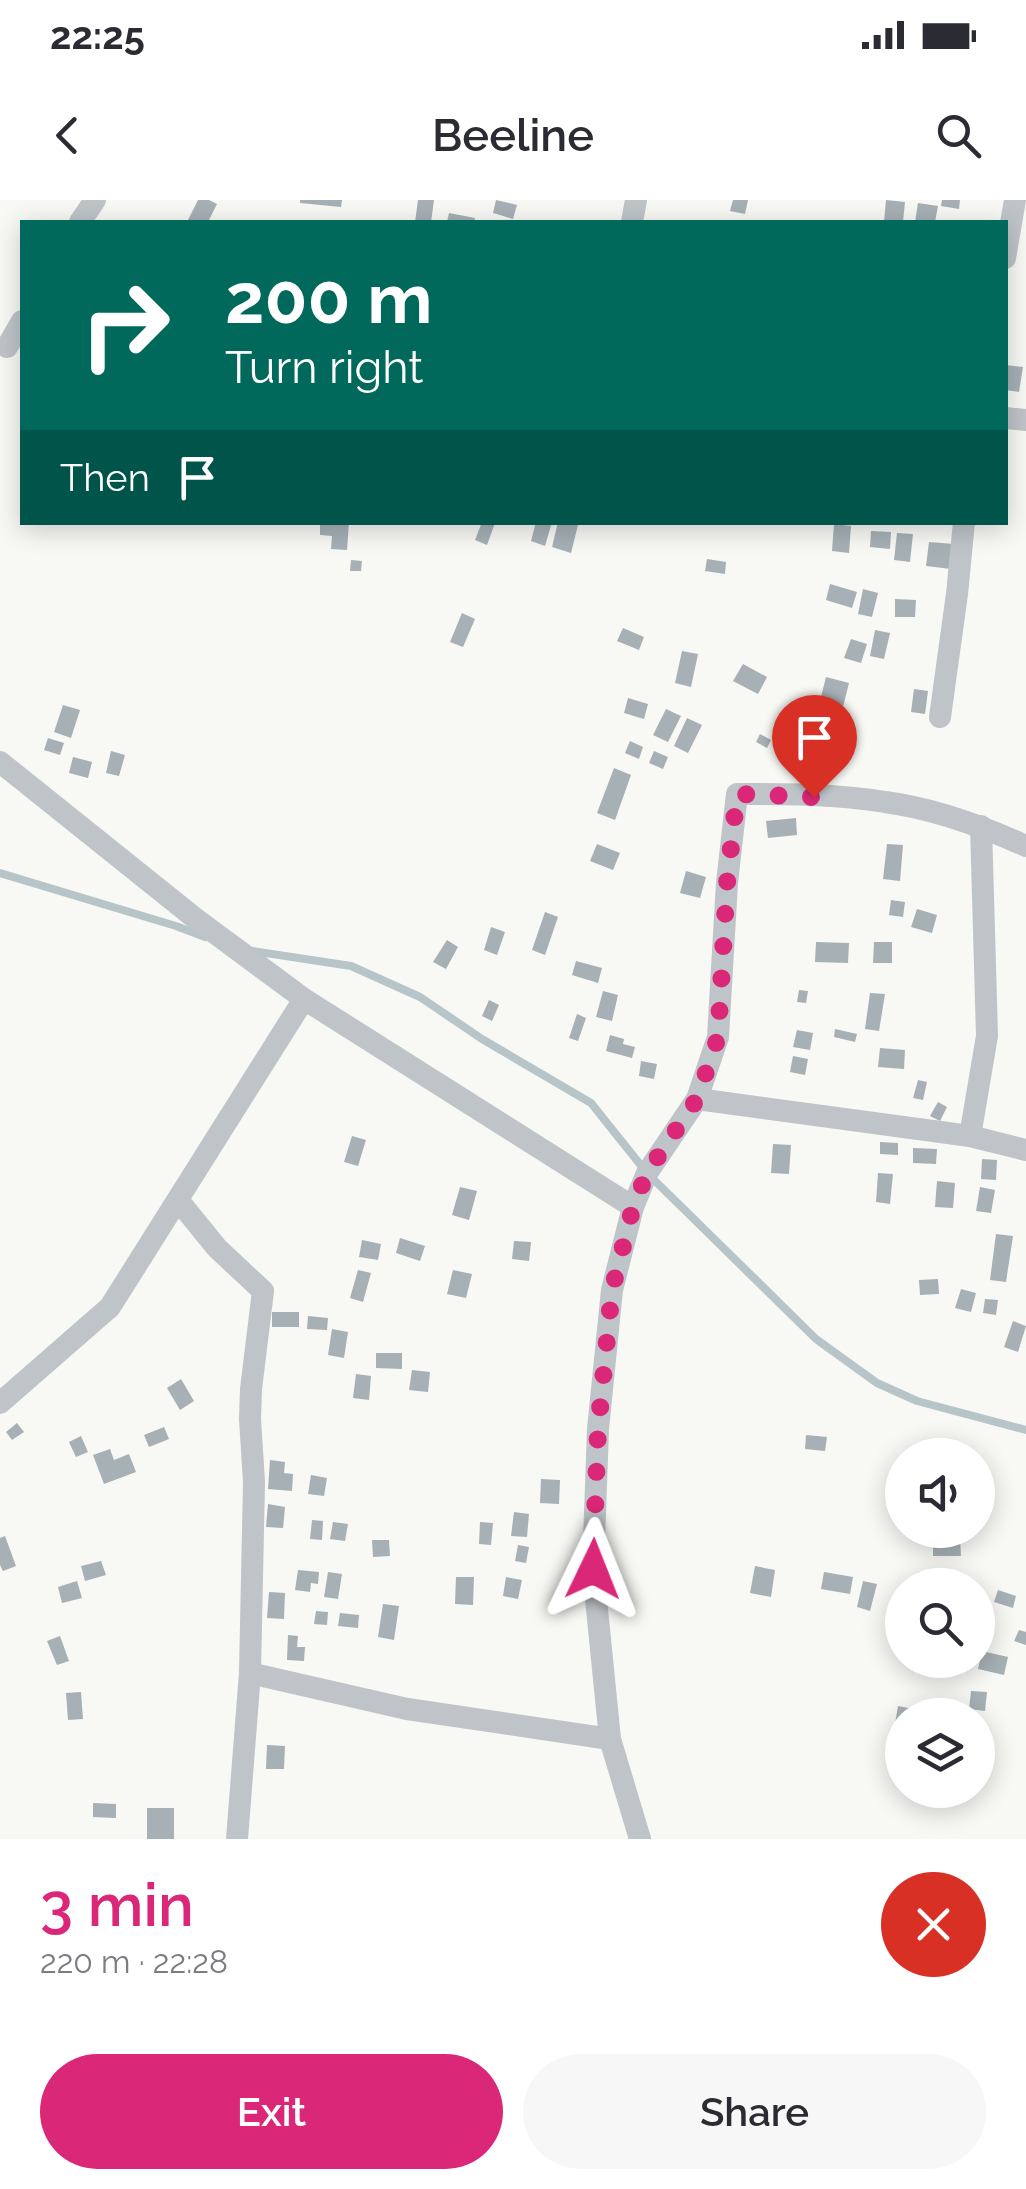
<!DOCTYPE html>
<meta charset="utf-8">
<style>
:root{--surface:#fff;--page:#f7f7f7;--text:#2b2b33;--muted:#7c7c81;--accent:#db2777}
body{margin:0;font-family:Raleway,sans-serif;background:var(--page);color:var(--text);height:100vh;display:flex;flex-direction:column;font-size:38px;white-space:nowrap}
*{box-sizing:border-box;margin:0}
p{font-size:32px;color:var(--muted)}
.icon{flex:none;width:55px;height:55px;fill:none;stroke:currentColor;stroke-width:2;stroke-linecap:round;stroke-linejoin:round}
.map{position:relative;height:1639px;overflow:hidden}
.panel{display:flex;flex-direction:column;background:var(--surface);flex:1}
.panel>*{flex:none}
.top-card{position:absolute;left:20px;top:20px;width:988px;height:305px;border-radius:0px;box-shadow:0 5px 25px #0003;background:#00695c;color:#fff;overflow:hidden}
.controls{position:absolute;left:885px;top:1238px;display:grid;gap:20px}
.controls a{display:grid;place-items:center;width:110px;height:110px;border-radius:50%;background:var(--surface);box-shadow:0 5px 25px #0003;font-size:50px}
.pin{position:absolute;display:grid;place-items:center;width:85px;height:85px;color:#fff;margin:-102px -42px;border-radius:50% 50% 50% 0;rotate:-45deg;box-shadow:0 0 10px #0007}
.pin .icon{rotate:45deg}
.me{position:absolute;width:110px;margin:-55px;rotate:2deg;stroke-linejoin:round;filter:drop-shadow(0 0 8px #0008)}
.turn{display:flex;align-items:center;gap:35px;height:210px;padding:0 40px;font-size:45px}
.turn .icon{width:130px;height:130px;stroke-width:2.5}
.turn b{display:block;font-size:70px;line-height:85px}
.then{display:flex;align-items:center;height:95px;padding:0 40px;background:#0003;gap:20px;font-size:38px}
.round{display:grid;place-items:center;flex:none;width:105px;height:105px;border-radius:52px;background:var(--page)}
.summary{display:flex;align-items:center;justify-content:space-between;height:170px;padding:0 40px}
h1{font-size:60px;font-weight:600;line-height:75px;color:var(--accent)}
.primary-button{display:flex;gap:20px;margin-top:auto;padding:20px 40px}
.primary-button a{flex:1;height:115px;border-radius:60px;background:var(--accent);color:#fff;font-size:40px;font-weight:600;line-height:115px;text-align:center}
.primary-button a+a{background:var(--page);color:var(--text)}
.status{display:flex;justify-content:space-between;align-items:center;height:70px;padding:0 50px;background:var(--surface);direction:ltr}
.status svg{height:28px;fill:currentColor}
header{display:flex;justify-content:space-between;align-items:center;height:130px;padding:0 40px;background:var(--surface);font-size:45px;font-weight:600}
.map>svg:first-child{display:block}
</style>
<div class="status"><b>22:25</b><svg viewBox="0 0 49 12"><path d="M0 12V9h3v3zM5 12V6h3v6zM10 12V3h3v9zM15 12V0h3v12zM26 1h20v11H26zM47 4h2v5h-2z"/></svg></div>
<header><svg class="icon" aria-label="back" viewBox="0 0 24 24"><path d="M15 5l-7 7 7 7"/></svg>Beeline<svg class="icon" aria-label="search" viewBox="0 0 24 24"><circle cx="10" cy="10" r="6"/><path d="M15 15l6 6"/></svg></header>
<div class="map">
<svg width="1026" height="1639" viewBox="0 0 1026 1639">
<rect width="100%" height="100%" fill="#f8f8f5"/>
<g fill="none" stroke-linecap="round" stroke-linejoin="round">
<g stroke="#b7c4c8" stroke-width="8">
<path d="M0,673L176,726L205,737"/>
<path d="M252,751L351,766L420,797L482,839L591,903L647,973L816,1139L877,1183L917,1201L1026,1230"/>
</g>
</g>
<g fill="#a6b0b5">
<path d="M198,0H209L217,4L208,22H187Z"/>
<path d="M300,0H342L341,7L300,3Z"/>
<path d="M418,0H434L431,22H415Z"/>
<path d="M496,0L517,5L513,19L493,13Z"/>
<path d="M733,0H748L745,14L730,11Z"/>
<path d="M886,0L905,2L903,22H884Z"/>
<path d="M942,0H960L959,9L941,6Z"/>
<path d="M918,3L938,6L935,22H915Z"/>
<path d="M449,13L475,18L474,22H447Z"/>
<path d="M1005,165L1023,167L1019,192L1005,190Z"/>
<path d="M320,322H349L347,350L331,349L332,336L320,335Z"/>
<path d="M482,322L495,323L487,345L475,340Z"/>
<path d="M536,322H552L545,346L531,341Z"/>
<path d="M558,322L578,325L571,353L552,347Z"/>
<path d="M834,324L851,326L849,353L832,351Z"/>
<path d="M871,331L891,332L890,349L870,347Z"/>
<path d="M897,333L913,334L910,362L894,360Z"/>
<path d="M929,342L954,344L951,369L926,366Z"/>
<path d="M707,359L726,362L725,374L705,371Z"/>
<path d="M351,360L362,361L361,371H350Z"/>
<path d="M830,384L857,392L852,408L826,400Z"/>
<path d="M863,389L878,393L872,417L858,414Z"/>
<path d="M895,399L916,400L915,417H895Z"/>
<path d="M462,413L475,419L463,447L450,442Z"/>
<path d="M623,428L644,437L639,450L617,441Z"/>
<path d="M875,430L890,433L884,459L870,456Z"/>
<path d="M851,439L867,444L861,463L844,458Z"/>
<path d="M682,451L698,454L691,487L675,483Z"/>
<path d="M743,464L767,477L758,494L733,481Z"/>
<path d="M826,477L849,483L839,523L816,517Z"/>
<path d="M914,489L928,491L925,514L911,512Z"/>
<path d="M628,498L648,504L644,519L624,513Z"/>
<path d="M63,505L80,510L71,538L54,532Z"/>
<path d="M666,509L681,516L668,542L653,535Z"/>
<path d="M687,518L702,525L688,553L674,546Z"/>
<path d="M760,534L771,540L767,548L756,542Z"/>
<path d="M48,538L64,543L60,555L44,550Z"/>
<path d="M630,541L643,547L639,559L625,553Z"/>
<path d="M111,551L125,555L119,576L106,573Z"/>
<path d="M654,551L668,557L663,569L649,563Z"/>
<path d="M73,557L92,562L88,578L69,573Z"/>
<path d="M614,568L631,575L615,620L597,613Z"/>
<path d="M796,618L797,635L768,638L766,621Z"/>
<path d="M597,644L620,653L613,670L590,661Z"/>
<path d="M887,644L903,645L900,681L883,679Z"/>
<path d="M686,671L706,677L700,698L680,693Z"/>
<path d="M891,700L905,702L903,717L889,715Z"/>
<path d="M917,709L937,715L932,733L911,727Z"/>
<path d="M545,712L558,717L545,755L532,750Z"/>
<path d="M491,727L505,732L497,755L484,750Z"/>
<path d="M447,740L458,747L446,769L433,762Z"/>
<path d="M816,742L849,743L848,763L815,762Z"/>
<path d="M874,742H892V763H873Z"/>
<path d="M576,761L602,768L598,783L572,775Z"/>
<path d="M799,790L808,791L806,803L797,802Z"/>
<path d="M603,791L618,795L612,821L596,817Z"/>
<path d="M870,793L885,794L879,831L865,829Z"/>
<path d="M489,800L499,805L492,821L482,816Z"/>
<path d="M577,814L586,818L578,841L569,838Z"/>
<path d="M835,829L857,834L855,842L834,837Z"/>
<path d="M797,830L813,833L810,850L793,847Z"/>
<path d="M610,835L624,839L623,844L635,847L632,858L606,851Z"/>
<path d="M880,848L905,850L904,869L878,867Z"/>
<path d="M793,856L808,859L805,875L790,872Z"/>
<path d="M641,861L657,864L654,879L639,876Z"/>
<path d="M918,880L927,882L923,900L913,898Z"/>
<path d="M938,902L947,907L940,921L930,916Z"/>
<path d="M352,936L366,940L358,966L344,962Z"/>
<path d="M880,942L898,943V955L880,954Z"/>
<path d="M773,944L791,945L789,974L771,973Z"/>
<path d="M913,948L937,949L936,964L913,963Z"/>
<path d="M982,959L997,960L996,980L981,979Z"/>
<path d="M878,973L893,974L890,1004L876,1002Z"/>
<path d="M937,981L955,983L953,1008L935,1007Z"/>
<path d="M460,987L477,991L469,1020L452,1015Z"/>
<path d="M980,987L995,990L991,1013L976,1011Z"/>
<path d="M996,1034L1013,1036L1006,1082L990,1080Z"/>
<path d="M400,1038L425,1046L420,1061L396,1053Z"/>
<path d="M362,1040L381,1044L378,1060L359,1057Z"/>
<path d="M514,1041L531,1042L529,1061L512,1059Z"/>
<path d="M358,1070L371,1073L363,1102L350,1098Z"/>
<path d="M453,1070L472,1074L466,1098L447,1094Z"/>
<path d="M938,1079L939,1094L920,1095L919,1080Z"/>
<path d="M961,1089L976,1093L971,1112L955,1108Z"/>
<path d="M985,1099L998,1100L996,1115L983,1113Z"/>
<rect x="272" y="1112" width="27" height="15"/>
<path d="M308,1116L328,1118L327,1130L307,1129Z"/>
<path d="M1013,1121L1026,1126L1018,1152L1004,1147Z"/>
<path d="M332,1129L348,1132L344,1158L328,1155Z"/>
<path d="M376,1153H402V1169L376,1168Z"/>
<path d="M412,1170L430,1172L428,1192L409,1190Z"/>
<path d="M356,1174L371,1176L369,1200L353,1198Z"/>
<path d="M181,1179L194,1201L180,1210L167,1188Z"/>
<path d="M17,1223L24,1232L12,1240L6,1232Z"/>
<path d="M164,1227L169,1239L149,1247L144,1235Z"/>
<path d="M806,1235L827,1237L825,1251L805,1249Z"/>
<path d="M81,1236L88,1252L76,1257L69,1242Z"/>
<path d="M110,1249L114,1260L129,1254L136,1272L104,1284L93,1255Z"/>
<path d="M270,1260L285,1262L284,1273L293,1274L292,1291L268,1289Z"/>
<path d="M311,1275L327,1278L324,1296L308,1294Z"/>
<path d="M541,1279L560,1280L559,1304L540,1303Z"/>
<path d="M268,1304L285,1307L283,1328L266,1327Z"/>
<path d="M514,1312L529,1314L527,1337L511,1336Z"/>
<path d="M312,1320L323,1321L322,1340L310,1339Z"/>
<path d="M333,1322L348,1324L345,1341L330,1339Z"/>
<path d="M480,1322L493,1323L491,1345L479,1344Z"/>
<path d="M5,1336L16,1366L3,1371L0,1365V1338Z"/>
<path d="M933,1337H960L961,1356H933Z"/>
<path d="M372,1340H389L390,1356L373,1357Z"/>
<path d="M518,1345L529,1347L526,1363L515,1361Z"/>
<path d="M101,1361L106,1375L85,1381L81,1366Z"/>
<path d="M755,1366L775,1370L771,1397L750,1393Z"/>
<path d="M298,1370L319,1372L318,1384L311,1383L310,1392L295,1390Z"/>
<path d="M328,1372L342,1374L338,1399L324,1397Z"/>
<path d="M824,1372L853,1377L850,1394L821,1389Z"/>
<path d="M918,1372L930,1374L928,1385H916Z"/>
<path d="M456,1377H474L473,1405L455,1404Z"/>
<path d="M506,1377L522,1380L518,1399L503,1396Z"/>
<path d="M77,1381L82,1398L62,1403L58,1387Z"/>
<path d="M863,1381L877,1384L870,1411L857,1407Z"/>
<path d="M998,1390L1016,1396L1013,1408L994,1402Z"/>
<path d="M269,1392L285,1393L284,1419L267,1418Z"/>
<path d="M383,1404L399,1406L394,1440L378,1437Z"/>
<path d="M316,1411L328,1412L327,1425L314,1424Z"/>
<path d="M340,1413L359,1415L358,1428L338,1426Z"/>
<path d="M1019,1430L1026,1432V1445L1014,1441Z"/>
<path d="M288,1435L298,1436L297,1447H305L304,1461L287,1460Z"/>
<path d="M60,1436L69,1461L57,1465L47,1441Z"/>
<path d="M982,1451L1008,1457L1004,1475L978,1469Z"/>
<path d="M971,1491L987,1492L985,1511L969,1509Z"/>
<path d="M81,1492L83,1519L68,1520L66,1493Z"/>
<path d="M898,1506L934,1513V1515H902V1526L895,1524Z"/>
<path d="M267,1545L285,1546L284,1569H266Z"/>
<path d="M93,1603L116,1604V1618L93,1617Z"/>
<rect x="147" y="1608" width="27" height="31"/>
</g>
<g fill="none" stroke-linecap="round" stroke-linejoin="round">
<g stroke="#bfc4c8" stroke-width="22">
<path d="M80,22L95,0"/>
<path d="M632,22L636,0"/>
<path d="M1005,58L1015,0"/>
<path d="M7,147L22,121"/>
<path d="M1005,218L1026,220"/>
<path d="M940,517L957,394L964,322"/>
<path d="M0,562L196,719L304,799L633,1007"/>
<path d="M697,899L970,936L1026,950"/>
<path d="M970,936L987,836L981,626"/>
<path d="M178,1000L217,1048L263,1091L251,1189L250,1219L254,1282L250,1473L237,1639"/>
<path d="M0,1203L110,1107L304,799"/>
<path d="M250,1473L407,1509L610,1539"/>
<path d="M640,1639L610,1539L593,1369L598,1229L612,1090L633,1007L647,973L697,899L718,837L727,683L737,594C786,594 837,594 885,602C931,608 984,627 1026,646"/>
</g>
</g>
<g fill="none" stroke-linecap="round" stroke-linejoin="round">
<path stroke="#db2777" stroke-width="18" stroke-dasharray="0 32.4" d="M593,1369L598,1229L612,1090L633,1007L647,973L697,899L718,837L727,683L737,594L814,597"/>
</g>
</svg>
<div class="controls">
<a><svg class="icon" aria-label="sound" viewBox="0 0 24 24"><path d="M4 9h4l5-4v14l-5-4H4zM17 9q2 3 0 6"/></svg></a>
<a><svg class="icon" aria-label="search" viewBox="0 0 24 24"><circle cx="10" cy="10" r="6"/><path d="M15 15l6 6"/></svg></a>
<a><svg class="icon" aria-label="layers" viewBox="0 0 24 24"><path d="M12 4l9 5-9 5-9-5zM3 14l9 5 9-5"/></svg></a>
</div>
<div class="pin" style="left:814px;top:597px;background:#d93025"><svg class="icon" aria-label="arrive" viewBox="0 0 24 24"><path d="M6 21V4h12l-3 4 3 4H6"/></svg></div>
<svg class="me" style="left:593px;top:1369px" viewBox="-20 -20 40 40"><path d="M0-17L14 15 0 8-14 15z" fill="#db2777" stroke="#fff" stroke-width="4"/></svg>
<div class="top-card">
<div class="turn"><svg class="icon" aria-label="right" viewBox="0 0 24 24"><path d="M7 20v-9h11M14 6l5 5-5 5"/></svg><div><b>200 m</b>Turn right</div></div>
<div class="then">Then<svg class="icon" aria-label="arrive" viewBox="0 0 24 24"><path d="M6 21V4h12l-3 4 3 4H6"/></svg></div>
</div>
</div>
<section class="panel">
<div class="summary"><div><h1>3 min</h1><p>220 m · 22:28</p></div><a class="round" style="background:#d93025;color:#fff"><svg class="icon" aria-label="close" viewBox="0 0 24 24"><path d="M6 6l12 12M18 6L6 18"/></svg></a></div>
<div class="primary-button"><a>Exit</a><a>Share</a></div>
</section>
